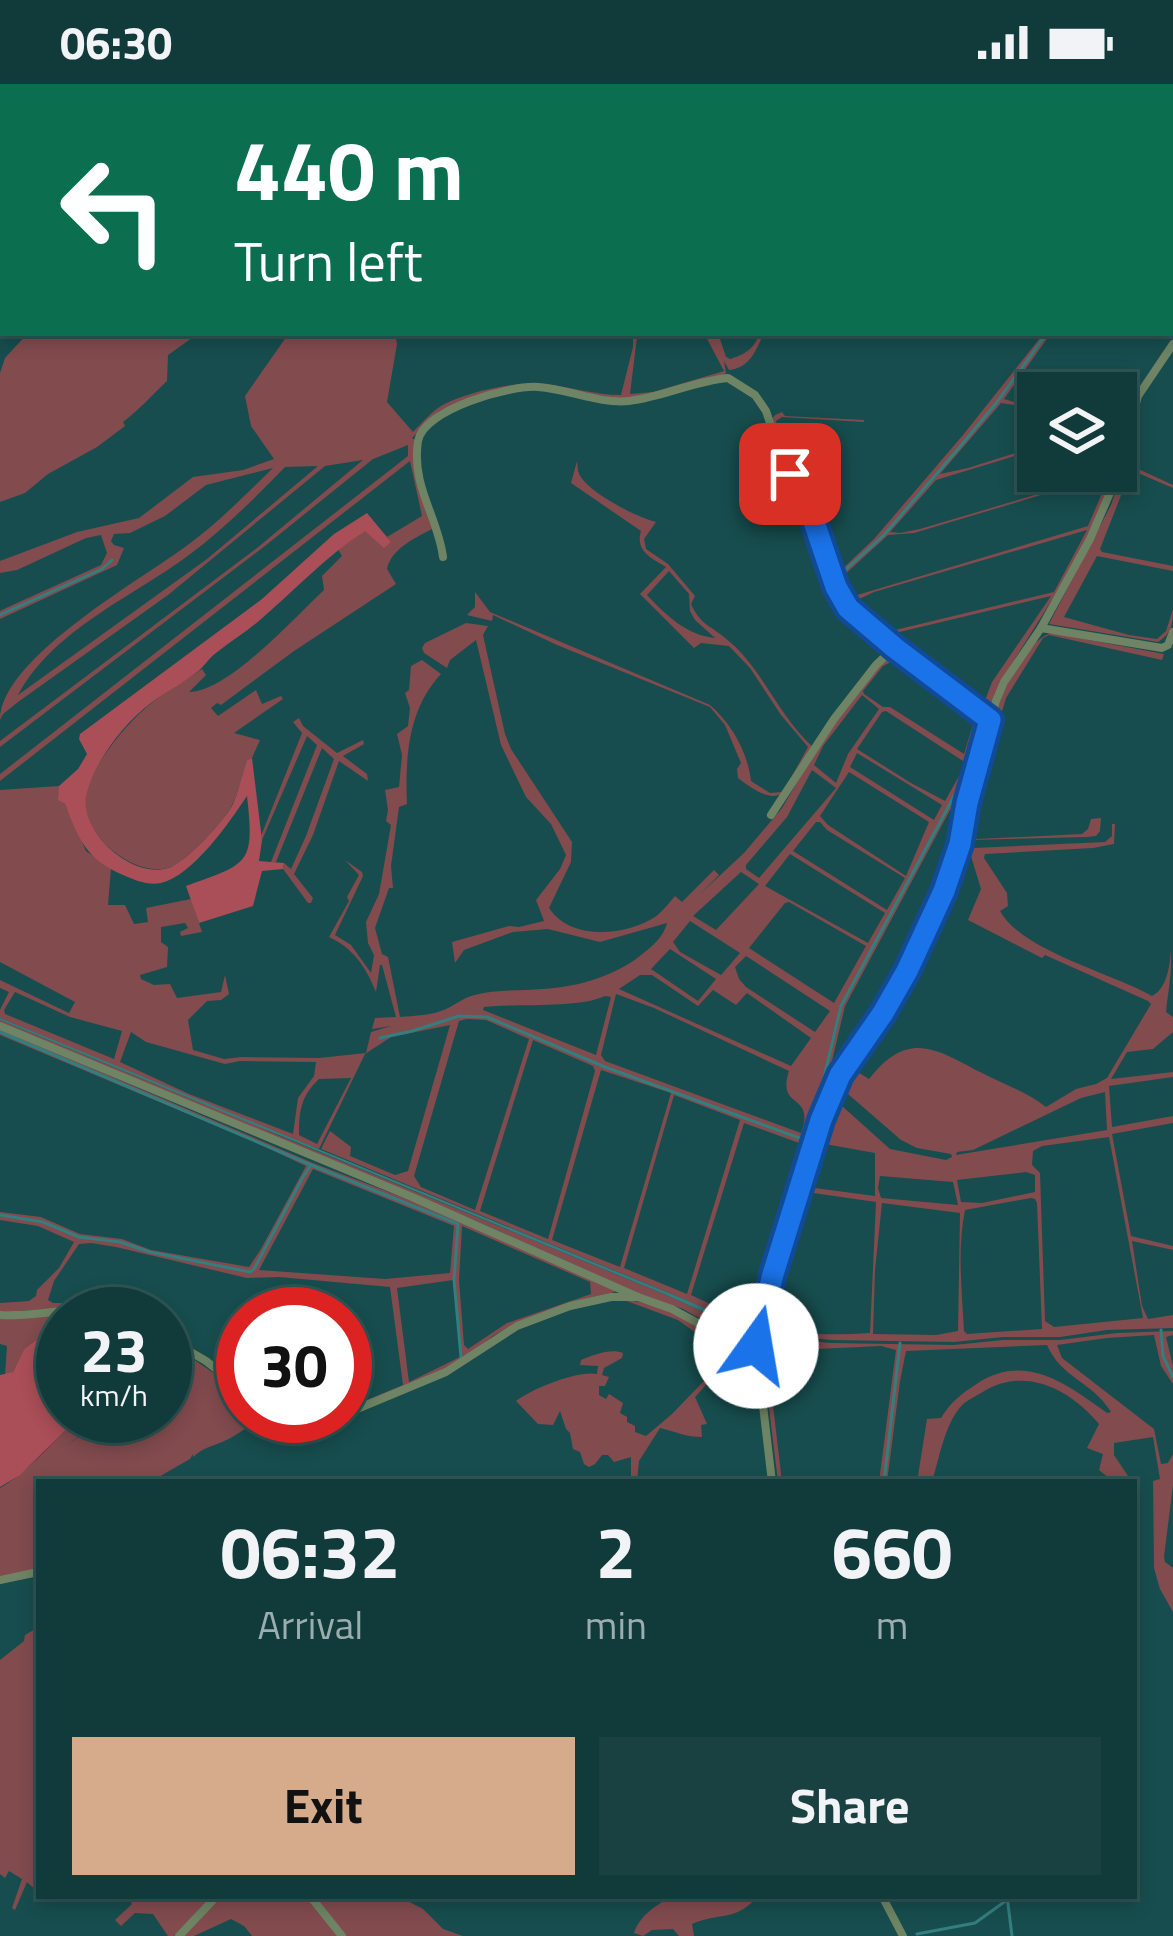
<!DOCTYPE html>
<style>
:root{--surface:#113a3a;--page:#1a4142;--text:#f1f3f6;--muted:#9cadaf;--line:#305454;--accent:#d6ab8b}
body{margin:0;font-family:"Titillium Web",sans-serif;background:var(--page);color:var(--text);height:100vh;display:flex;flex-direction:column;font-size:45px;white-space:nowrap}
*{box-sizing:border-box;margin:0}
p{font-size:39px;color:var(--muted)}
.icon{flex:none;width:66px;height:66px;fill:none;stroke:currentColor;stroke-width:2;stroke-linecap:round;stroke-linejoin:round}
.map{position:relative;flex:1;overflow:hidden}
.details{position:absolute;left:36px;top:1395px;width:1101px;height:420px;display:flex;flex-direction:column;background:var(--surface);border-radius:0px;box-shadow:0 6px 18px #0003,0 0 0 3px var(--line)}
.details>*{flex:none}
.top-card{position:absolute;left:0px;top:0px;width:1173px;height:252px;box-shadow:0 6px 18px #0003,0 0 0 3px var(--line);background:#0b6e4f;color:#fff;overflow:hidden}
.tools{position:absolute;left:1017px;top:288px;display:grid;gap:24px}
.tools a{display:grid;place-items:center;width:120px;height:120px;border-radius:0px;background:var(--surface);box-shadow:0 6px 18px #0003,0 0 0 3px var(--line);font-size:60px}
.speed{position:absolute;left:36px;top:1203px;display:flex;gap:24px;font-size:60px;font-weight:700;text-align:center}
.speed>*{display:grid;place-content:center;width:156px;height:156px;border-radius:50%;background:var(--surface);box-shadow:0 6px 18px #0003,0 0 0 3px var(--line);line-height:1}
.speed small{font-size:30px;font-weight:400}
.speed .limit{border:18px solid #d22;background:#fff;color:#111}
.pin{position:absolute;display:grid;place-items:center;width:102px;height:102px;color:#fff;margin:-51px;border-radius:24px;box-shadow:0 6px 18px #0006}
.me{position:absolute;width:132px;margin:-66px;rotate:13deg;stroke-linejoin:round;filter:drop-shadow(0 0 9px #0008)}
.turn{display:flex;align-items:center;gap:42px;height:252px;padding:0 36px;font-size:54px}
.turn .icon{width:156px;height:156px;stroke-width:2.5}
.turn b{display:block;font-size:84px;line-height:102px}
.eta{display:flex;justify-content:space-evenly;align-items:center;height:204px;text-align:center}
.eta b{font-size:72px;font-weight:700;line-height:84px}
.primary-button{display:flex;gap:24px;margin-top:auto;padding:24px 36px}
.primary-button a{flex:1;height:138px;border-radius:0px;background:var(--accent);color:#111;font-size:48px;font-weight:700;line-height:138px;text-align:center}
.primary-button a+a{background:var(--page);color:var(--text)}
.status{display:flex;justify-content:space-between;align-items:center;height:84px;padding:0 60px;background:var(--surface);direction:ltr}
.status svg{height:33px;fill:currentColor}
.map>svg:first-child{display:block}
</style>
<div class="status"><b>06:30</b><svg viewBox="0 0 49 12"><path d="M0 12V9h3v3zM5 12V6h3v6zM10 12V3h3v9zM15 12V0h3v12zM26 1h20v11H26zM47 4h2v5h-2z"/></svg></div>
<div class="map">
<svg width="1173" height="1852" viewBox="0 0 1173 1852">
<rect width="100%" height="100%" fill="#174d4e"/>
<g fill="#824b4e" fill-rule="evenodd">
<path d="M28,249H199L168,271L167,297C152,311 140,325 123,338L125,342L97,363L48,390L25,409L0,418V289L5,274Z"/>
<path d="M289,249H395L397,260L387,318L413,348C422,339 430,329 441,322C466,308 516,297 545,300C571,303 595,311 621,311L633,263V249H637V253L630,310L653,308L724,287L704,249H718L726,273L730,275C744,271 756,264 759,249H764C756,266 750,284 729,286L724,277L726,289L723,292L622,316L550,302L462,317L439,327L412,354L416,357L418,404L432,445C415,454 391,465 387,485L396,500L294,567L221,621L217,619L211,624L218,632L256,606L262,620L281,612L283,615L234,649L260,656L252,674L247,676C242,690 239,708 232,721C224,738 191,772 175,781C140,800 79,750 85,713C90,684 125,641 148,622C164,608 184,597 202,585L206,591L189,608C228,608 294,534 324,506L322,492L342,472L338,465L365,446L391,458L387,453L422,432L410,377L0,697V690L408,372V361L373,375L265,462L0,663V657L257,464L363,376L325,382L168,511L18,618L3,630L0,636C0,574 143,495 189,460C219,438 246,410 273,384L206,401L165,432L130,449L114,450L111,457L114,461L124,464L117,481L0,535V527L6,524L101,481L107,469L101,451L86,454L17,486L0,489V477L77,448L139,434L193,393L243,386L274,375L251,342L245,312ZM318,382L207,475L18,611C54,545 131,514 189,471C224,445 255,414 285,383Z"/>
<path d="M1044,249H1051L1004,315L1014,318L1038,315V318L1014,321L1001,319L940,390L968,384L1038,362V365L936,396L890,448L900,449L920,445L1116,387C1092,460 1047,522 1008,586C999,600 995,615 986,628L895,561L851,522L837,500L772,335L775,331L782,328L785,332L864,336V338L782,333L776,337L782,359L821,444L837,490L874,455L963,351ZM1109,393L1088,442L854,512L842,493L888,451L914,449L1098,394ZM1087,446L1054,508L887,548L857,516L874,508ZM1051,512L992,598L986,614L979,612L891,550Z"/>
<path d="M577,377C578,386 577,389 584,397C597,412 636,433 656,438L644,455L646,465L668,480L695,512L691,520C701,541 708,540 724,553C762,582 777,631 813,663C787,704 787,732 738,694L737,685L741,679L725,641L710,623L557,561L493,531L492,537L467,531L475,523V508L490,528L710,621C732,640 748,669 751,697L770,709L782,708L786,703L808,663L781,631L750,584L729,562L701,559L694,564L640,510L666,483C651,474 635,467 641,447L571,399ZM669,487L689,510L690,527L695,536L715,554C686,551 666,531 647,511Z"/>
<path d="M1125,379L1173,401V404L1131,386L1100,465L1102,468L1173,482V487L1097,472L1064,533L1129,551L1157,555L1166,547L1173,525C1173,541 1171,550 1158,558L1049,540L1111,421Z"/>
<path d="M466,539L488,542L483,551L505,650L511,665L572,758L571,778L549,824C571,857 625,852 655,833C662,828 669,819 675,812L682,818L714,786L719,791L700,810L744,769L782,724L819,661L878,583C888,575 895,572 907,575L982,635L957,757L942,804L903,887L878,929L837,988L823,1019L774,1178L755,1250L751,1257L737,1255L683,1225L640,1210L474,1136L0,939V936L208,1022L0,934V926L9,908L0,904V896L69,929L75,918L0,878V706L59,702V716L65,720L86,767L111,784L108,821H125L134,840L148,838L146,824L191,815L202,848L181,852L180,848L188,844L185,839L161,843V858L168,863L167,883L140,891L141,895L154,901L170,900L177,914L221,908L225,891L229,910L221,916L207,917L188,936L193,966L224,975L242,973L319,974L366,969L371,948L391,942L372,945L375,934L396,933L382,881H380L376,908C366,883 353,864 329,853L349,817L347,813L359,791L345,776L362,788L363,792L335,851L351,861L371,889L374,871L368,859L366,838L379,810L391,741L386,737L388,726L385,706L399,703L402,671L397,650L408,642L410,624L405,609L409,606L411,582L422,576L441,590C408,625 405,674 407,720L399,723L391,782L393,804H389L375,844L382,870L388,873L400,933C414,932 433,931 446,925C459,919 463,913 479,910C500,905 522,907 543,905C579,903 619,891 646,867C656,859 664,851 667,839L600,858L548,845L513,848L464,866L455,879L452,858L509,842L519,843L544,837L536,816L560,785L566,771L551,740L526,713L501,661L476,556L450,576L447,584L424,569L422,564L425,559ZM895,576C924,582 957,613 974,637L964,670L890,623H883L864,610L863,607L883,582ZM862,611L879,625L848,670L836,699L814,681L823,662ZM886,627L963,677L964,683L945,717L911,699L857,665L882,628ZM857,669L942,721L934,736L850,683ZM812,686L836,704L759,794L746,785V781L787,733ZM849,688L929,738L906,792L828,741L820,732ZM957,722H961C949,792 920,860 882,920C871,936 859,950 849,966C839,981 832,999 823,1015L845,922L950,726ZM816,738H820L827,746L905,794L887,826L793,767ZM790,770L885,829L868,859L765,802ZM741,788L759,800L716,846L693,832ZM789,818L866,862L834,919L749,864L785,819ZM690,837L740,869L721,891L680,868L673,858ZM670,865L716,895L698,917L651,885ZM746,872L830,927L815,948L746,903L739,895L735,883ZM640,891H652L698,922L713,906L736,921L747,909L811,954L791,982L619,905ZM15,908L70,933L122,947L114,975L5,930L4,926ZM616,910L654,924L789,987C776,1027 816,1007 801,1049L605,977L601,971ZM605,912L611,913L596,971L483,926L484,923C518,919 577,925 605,912ZM467,935L486,936L529,955L475,1126L421,1103L414,1092L459,937ZM450,941L408,1087L395,1091L350,1072L351,1063L330,1047L321,1065L669,1209L745,1243H753L751,1252L737,1243L664,1210L263,1045L319,1065L365,970L391,953ZM131,948L146,958L225,980L240,977L316,978L314,992L298,1014L293,1050L189,1010L120,978ZM533,956L593,982L595,987L548,1155L480,1127ZM601,986L671,1009L620,1183L552,1156ZM351,994L317,1060L299,1051C299,1027 301,1012 319,995ZM674,1011L740,1036L687,1210L624,1184ZM744,1039L799,1059L754,1223L747,1237L691,1211Z"/>
<path d="M1052,549L1164,570L1162,576L1049,551L1043,554L1006,614L982,694L971,751L977,755L1082,750L1088,745L1091,735L1101,734L1100,747L1096,752L1087,753L969,756C963,731 992,634 1004,607C1013,588 1031,554 1052,549Z"/>
<path d="M299,634L303,642L337,669L363,656L364,660L343,672L367,690L368,697L339,677L313,751L294,790L313,814L311,819H308L283,785L284,779L291,785L306,752L334,675L322,664L276,778H271L317,661L307,652L262,756L261,752L302,649L293,638Z"/>
<path d="M1112,740H1115L1114,760L1093,764L985,770L984,774L1007,809L1008,822L1000,827C1022,867 1112,889 1152,912C1167,905 1171,879 1170,865C1173,885 1168,907 1166,928L1173,933V948L1153,965L1127,968L1111,995L1173,988V993L1109,1002L1112,1043L1173,1032V1039L1112,1050L1131,1152L1173,1162V1166L1132,1157L1142,1222L1148,1235L1173,1231V1244L1107,1246L1060,1253H1003L954,1258L831,1256L767,1250L766,1253L831,1259L954,1261L1003,1256H1060L1117,1249L1173,1247V1251L1166,1253L1173,1282V1300L1161,1282L1154,1251L1107,1254L1057,1261L1062,1274L1154,1345L1161,1380L1168,1379L1173,1370V1401L1164,1473L1165,1478L1173,1484V1528L1160,1505L1154,1484L1153,1397L1160,1395L1153,1353L1114,1359V1371L1132,1398H1114L1099,1386L1103,1370L1087,1364L1099,1340C1070,1305 1024,1281 981,1309C973,1314 964,1317 958,1326C944,1345 939,1375 932,1398H917L927,1335L941,1334C950,1319 961,1310 975,1301C1025,1267 1066,1300 1107,1329L1111,1328C1092,1297 1062,1295 1047,1261L906,1267L900,1297L887,1398H879L896,1266L881,1262L817,1265L766,1262L782,1398H778L762,1266L763,1247L768,1246L764,1242L765,1236C787,1156 806,1071 842,997C856,969 877,946 893,919C923,872 945,819 962,767L971,764L972,767L974,764L1105,758L1112,752ZM965,767L970,769L981,805L968,836L1042,874L1045,871L1148,917L1151,920L1107,994L1096,1000L1076,1005L1046,1023C1029,1009 1006,1001 986,991C940,968 910,942 869,995L856,987C892,935 920,878 945,820C953,803 957,784 965,767ZM1105,1008L1107,1046L956,1071L957,1068L973,1066L1081,1014ZM848,1010L901,1056L917,1064L951,1070L952,1073L946,1076L890,1065L842,1022ZM1109,1053L1143,1234L1054,1243L1045,1237L1040,1089L1032,1081L1033,1067L1042,1062ZM825,1060L875,1069V1112L807,1103L822,1061ZM1026,1088L1035,1091V1108L982,1119L961,1118L957,1096ZM880,1092L953,1098L958,1121L881,1114L878,1104ZM806,1108L876,1118L870,1249C837,1251 802,1252 770,1242ZM1031,1114L1035,1115L1037,1119L1042,1245L967,1250L964,1247C962,1207 957,1166 965,1126ZM882,1119L960,1129L958,1247L936,1251L873,1250L875,1186Z"/>
<path d="M0,945L313,1079L443,1129L614,1205L615,1208L571,1218L512,1241L493,1252L455,1281L345,1328V1325L403,1301L390,1203L279,1193L247,1194L116,1163L91,1159L79,1160L54,1197L48,1216L53,1219H91L130,1230L89,1223L0,1228V1219L29,1217L36,1212L37,1206L59,1184L74,1158L38,1142L0,1136V1128L41,1133L80,1150L122,1155L151,1166L249,1183L261,1165L306,1082L257,1059L0,951ZM313,1085L454,1142L450,1189L385,1195L259,1186ZM462,1142L590,1198L591,1210L507,1239L468,1265L464,1261L459,1196ZM453,1196L462,1272L409,1298L397,1204Z"/>
<path d="M624,1216C664,1219 706,1242 736,1269L695,1313L707,1340L701,1341L702,1353C686,1353 676,1348 660,1344L639,1377L637,1398H631V1373L614,1378L608,1371H602L595,1380L589,1383L584,1380L580,1368L573,1365L570,1349L566,1345L560,1327L553,1341L538,1340L516,1317C531,1305 578,1286 597,1290L598,1282L580,1281L581,1276C593,1271 611,1264 623,1269L622,1274L604,1284L602,1291L609,1293L605,1302H599V1311L606,1315L609,1310L623,1319L620,1329L627,1333V1338L635,1342V1348L646,1352L672,1330L728,1272L678,1236Z"/>
<path d="M58,1230L59,1239L24,1265L13,1288L5,1292L7,1262L0,1260V1234Z"/>
<path d="M165,1256L243,1309V1332H270C250,1339 238,1352 222,1358C210,1363 203,1364 193,1373V1370L190,1375L150,1398H39V1487L0,1495V1404C30,1387 53,1357 80,1332H105L65,1363L107,1332H165Z"/>
<path d="M39,1543V1809L27,1798L15,1826L12,1824L22,1795L9,1787L5,1794L0,1790V1576L24,1557L25,1551Z"/>
<path d="M127,1812H214L174,1852H168L153,1830L135,1829L121,1842L115,1836L132,1820Z"/>
<path d="M222,1812H307L338,1852H252L244,1842L231,1835L194,1852H183Z"/>
<path d="M313,1812H398L423,1825L443,1845L463,1852H346Z"/>
<path d="M673,1812H758C734,1839 722,1827 692,1840L694,1852H679L673,1845L652,1846L643,1852L634,1849C640,1831 656,1821 673,1812Z"/>
</g>
<g fill="#aa4e57">
<path d="M367,429L391,458L384,464L365,447C326,472 295,506 260,536C246,548 230,558 216,569C208,575 204,583 197,588C182,600 165,608 151,619C124,639 96,676 87,708C76,745 131,796 168,784C186,779 225,736 233,720C239,706 242,690 247,676L252,674L262,756L259,777L284,779L283,785L262,787L253,822L199,839L186,802C248,779 255,782 247,712C230,737 194,791 161,799C149,802 134,796 123,791C86,775 79,756 65,720L58,716L59,702L78,685L87,670L79,655L80,650L262,515L334,450Z"/>
<path d="M58,1230H63V1332H80L20,1391L0,1403V1291L13,1288L24,1265L59,1239Z"/>
</g>
<path fill="#337e7e" d="M0,934L669,1209L752,1244L750,1254L737,1243L664,1210L0,936Z"/>
<g fill="none" stroke-linecap="round" stroke-linejoin="round">
<g stroke="#337e7e" stroke-width="3">
<path d="M38,3L41,0"/>
<path d="M0,32L3,30"/>
<path d="M0,531L102,485L112,476"/>
<path d="M986,618L978,616C929,582 870,550 838,497L843,488L883,452L958,365L997,318L1047,249"/>
<path d="M0,948L311,1081L458,1140L454,1196L461,1273"/>
<path d="M380,954L412,947L459,932L487,933L605,983L802,1055L806,1059"/>
<path d="M0,1131L43,1138L79,1153L120,1158L150,1168L250,1188L254,1185L303,1093L311,1081"/>
<path d="M752,1244L808,1060L841,922L967,688L979,640"/>
<path d="M1161,1246L1163,1272L1173,1293"/>
<path d="M884,1398L900,1259"/>
<path d="M1007,1812L1012,1852"/>
<path d="M917,1850L975,1839L1007,1816"/>
</g>
<g stroke="#6e8464" stroke-width="8">
<path d="M1051,3L1055,0"/>
<path d="M443,473C438,433 411,402 418,357C424,325 510,301 538,303C569,305 598,320 629,317C663,313 694,297 728,294L755,311L766,327L781,372L824,462L836,503L848,524L894,564L990,636"/>
<path d="M1041,544L1162,564L1168,561L1173,548"/>
<path d="M771,731L834,635L876,581L894,564"/>
<path d="M0,942L412,1113L638,1213"/>
<path d="M0,1231C37,1233 73,1221 110,1230"/>
<path d="M165,1253L206,1277L243,1306"/>
<path d="M345,1330L446,1288L517,1242L570,1222L611,1213H638L672,1225L757,1271"/>
<path d="M321,1332H337"/>
<path d="M772,1398L756,1262L773,1191L821,1036L840,991L891,916L931,837L960,760L967,719L996,617L1004,598L1041,544L1090,455L1116,395L1138,312L1173,260"/>
<path d="M0,1496L38,1488"/>
<path d="M310,1812L342,1852"/>
<path d="M882,1812L903,1852"/>
<path d="M179,1852L217,1812"/>
</g>
</g>
<g fill="none" stroke-linecap="round" stroke-linejoin="round">
<defs>
<path id="route" d="M756,1262L773,1190L821,1036L840,991L883,929L907,887L944,807L960,760L967,719L990,636L895,564L848,524L836,503L814,438L790,390"/>
</defs>
<use href="#route" stroke="#114b97" stroke-width="30"/>
<use href="#route" stroke="#1a73e8" stroke-width="21"/>
</g>
</svg>
<div class="tools">
<a><svg class="icon" aria-label="layers" viewBox="0 0 24 24"><path d="M12 4l9 5-9 5-9-5zM3 14l9 5 9-5"/></svg></a>
</div>
<div class="speed"><div>23<small>km/h</small></div><div class="limit">30</div></div>
<div class="pin" style="left:790px;top:390px;background:#d93025"><svg class="icon" aria-label="arrive" viewBox="0 0 24 24"><path d="M6 21V4h12l-3 4 3 4H6"/></svg></div>
<svg class="me" style="left:756px;top:1262px" viewBox="-20 -20 40 40"><circle r="19" fill="#fff"/><path d="M0-13L10 11 0 6-10 11z" fill="#1a73e8"/></svg>
<div class="top-card">
<div class="turn"><svg class="icon" aria-label="left" viewBox="0 0 24 24"><path d="M17 20v-9H6M10 6l-5 5 5 5"/></svg><div><b>440 m</b>Turn left</div></div>
</div>
<section class="details">
<div class="eta">
<div><b>06:32</b><p>Arrival</p></div>
<div><b>2</b><p>min</p></div>
<div><b>660</b><p>m</p></div>
</div>
<div class="primary-button"><a>Exit</a><a>Share</a></div>
</section>
</div>
